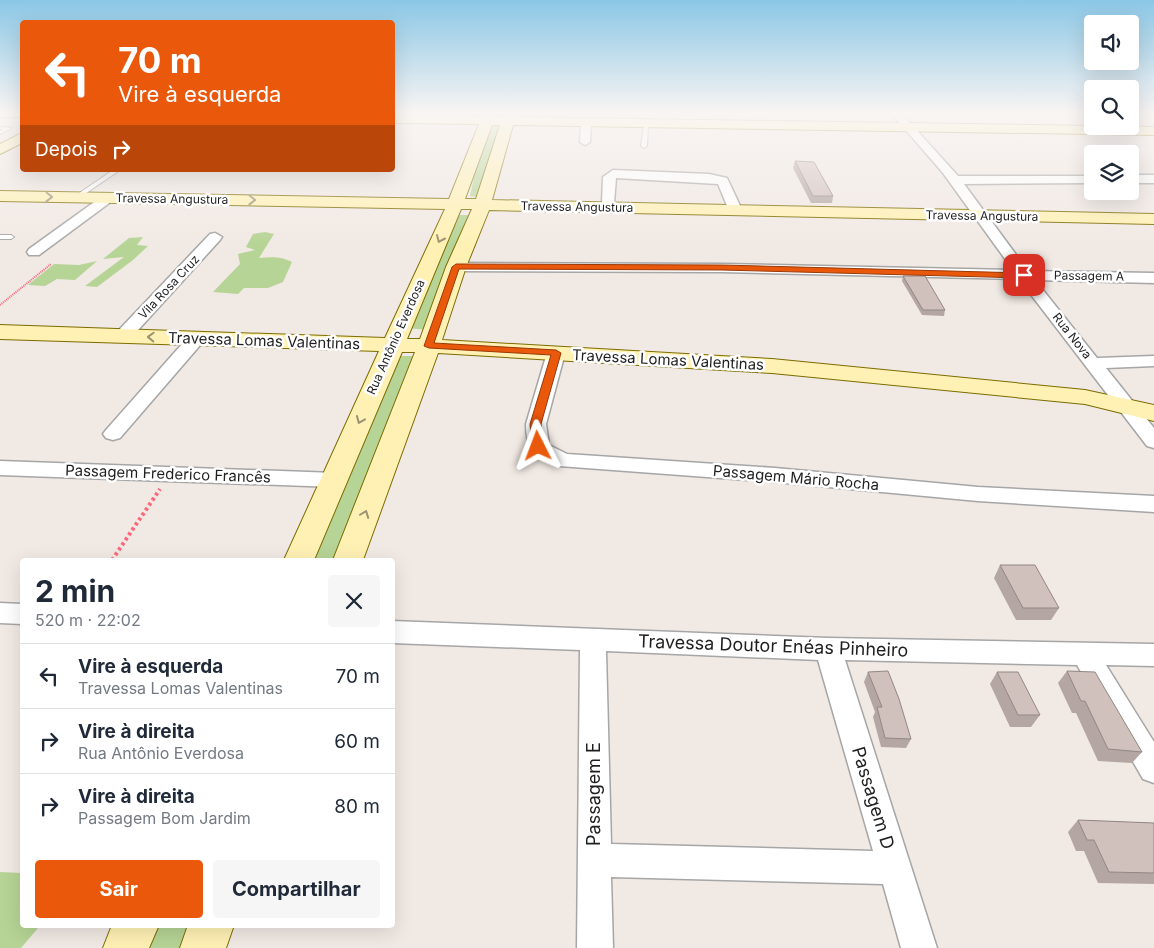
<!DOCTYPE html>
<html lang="pt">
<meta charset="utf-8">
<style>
:root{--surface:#fff;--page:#f6f6f7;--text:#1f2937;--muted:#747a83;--line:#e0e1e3;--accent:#ea580c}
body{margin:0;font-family:Inter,sans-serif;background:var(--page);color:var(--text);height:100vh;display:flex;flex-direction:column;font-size:19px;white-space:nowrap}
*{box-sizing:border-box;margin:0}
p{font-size:16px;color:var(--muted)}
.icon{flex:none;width:28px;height:28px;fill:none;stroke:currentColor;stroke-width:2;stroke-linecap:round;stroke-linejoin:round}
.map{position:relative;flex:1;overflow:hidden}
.sheet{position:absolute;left:20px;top:558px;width:375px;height:370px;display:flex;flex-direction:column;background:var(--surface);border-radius:5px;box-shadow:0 5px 20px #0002}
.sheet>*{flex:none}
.guide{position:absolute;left:20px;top:20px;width:375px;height:152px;border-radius:5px;box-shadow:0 5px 20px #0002;background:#ea580c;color:#fff;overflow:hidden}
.tools{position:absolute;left:1084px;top:15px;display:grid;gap:10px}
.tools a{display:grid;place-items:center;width:55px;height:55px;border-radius:5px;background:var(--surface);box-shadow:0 5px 20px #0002;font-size:25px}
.pin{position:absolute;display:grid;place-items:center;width:42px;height:42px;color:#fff;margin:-21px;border-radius:10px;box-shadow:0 2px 8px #0006}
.me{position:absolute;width:55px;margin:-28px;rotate:357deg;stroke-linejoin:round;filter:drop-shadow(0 0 4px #0008)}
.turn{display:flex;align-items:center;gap:18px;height:105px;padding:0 15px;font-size:22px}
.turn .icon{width:65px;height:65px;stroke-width:2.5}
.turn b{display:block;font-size:35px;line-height:42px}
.then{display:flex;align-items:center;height:48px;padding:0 15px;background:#0003;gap:10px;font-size:19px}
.round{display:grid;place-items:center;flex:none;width:52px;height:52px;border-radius:5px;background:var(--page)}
.headline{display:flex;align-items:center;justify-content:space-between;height:85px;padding:0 15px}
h1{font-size:30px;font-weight:700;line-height:38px}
.cta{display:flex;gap:10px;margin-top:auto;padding:10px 15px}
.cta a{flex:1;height:58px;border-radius:5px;background:var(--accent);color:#fff;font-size:20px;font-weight:700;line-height:58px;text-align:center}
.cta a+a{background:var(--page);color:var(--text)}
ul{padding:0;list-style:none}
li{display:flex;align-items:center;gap:15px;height:65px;padding:0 15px;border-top:1px solid var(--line)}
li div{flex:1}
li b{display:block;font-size:19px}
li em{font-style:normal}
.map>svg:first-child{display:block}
</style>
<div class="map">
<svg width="1154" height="948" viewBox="0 0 1154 948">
<rect width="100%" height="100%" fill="#f1e9e4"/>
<g fill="#b6d495">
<path d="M485,126H506L477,197L470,196Z"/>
<path d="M459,215H471L428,330L407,328Z"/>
<path d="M265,232L274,234L259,258C272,257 280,256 292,262L283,282L268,288H244L238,294L213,292L240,264L238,254L255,250L246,247L253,234Z"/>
<path d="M143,237L137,245L148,246L133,260L97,287L85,286L124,257L103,259L129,238Z"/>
<path d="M97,261L75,280L57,279L45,286L28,285L54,264L79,265Z"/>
<path d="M398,356H417L338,560H313Z"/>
<path d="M0,872L22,873V925H34L38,928L21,948H0Z"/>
<path d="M152,925H201L192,948H142Z"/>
</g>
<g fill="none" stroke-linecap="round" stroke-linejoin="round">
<defs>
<g id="lane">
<path d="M646,125L648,126L647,146L644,148L641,146L644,126Z"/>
<path d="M0,127L12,128L0,134V131L3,129H0Z"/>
<path d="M113,170H120L79,198H75V196Z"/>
<path d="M0,235H11L14,237L11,239H0Z"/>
</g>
<g id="street">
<path d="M891,113H901L958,176H1092V183L964,184L1028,271L1154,273V283L1035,280L1097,358L1154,356V366L1106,368L1154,428V448L1147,446L1019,279L722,272L456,271L451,270L449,267L451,264L456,263L722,264L1013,270L943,173Z"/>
<path d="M586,122L591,125L590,142L585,145L580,142L581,125Z"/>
<path d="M613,170L709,174L727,178L742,210L740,213H730L718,184L616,178L614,203L613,206H603L602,203L603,177Z"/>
<rect x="1130" y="175" width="24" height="8"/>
<path d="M108,194L112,195L114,198L112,201L39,255H29L27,252L29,249L104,195Z"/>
<path d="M215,233L222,237L220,240L129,340H117L115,336L117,332L210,234Z"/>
<path d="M196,334L202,335L205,339L202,343L120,438L113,440L106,438L103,434L106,430L190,335Z"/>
<path d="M556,348L562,349L565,353L546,424L549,445L567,454L775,468L978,487L1154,496V512L978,501L775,482L559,466C534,458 526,451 526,424L547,353L550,349Z"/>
<path d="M0,461L335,473L343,475L346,480L343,485L335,487L0,475Z"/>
<path d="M0,603L22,604V624L0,623Z"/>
<path d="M392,621L828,638L1154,644V666L1106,665L1154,742V783L1143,779L1077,665L845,660L937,948H901L883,884L611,877L613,948H577L580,650L392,643ZM606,651L818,660L873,851L611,844Z"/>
</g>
<g id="secondary">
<rect x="0" y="113" width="22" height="4"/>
<path d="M484,113H496L495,117H502L504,113H516L515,117L1154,127V135L513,125L492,200L1154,214V224L489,210L466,267L442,340L772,359L1085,390L1154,405V421L1085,404L772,373L438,353L363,560H333L415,352H402L314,560H284L379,351L0,339V325L385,338L445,209L0,201V191L449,199L479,124L392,123V115L482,116ZM492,125H500L476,199H465ZM461,209H472L446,267L420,339H407Z"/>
<path d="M22,133V143L0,154V144Z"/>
<path d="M112,925H159L149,948H103Z"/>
<path d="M188,925H234L226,948H180Z"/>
</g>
</defs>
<use href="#lane" stroke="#a6a6a6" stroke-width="2"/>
<use href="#street" stroke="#a6a6a6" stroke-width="3"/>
<use href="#secondary" stroke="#7c6c00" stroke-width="2"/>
<path stroke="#ff677b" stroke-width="2" stroke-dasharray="1 1" stroke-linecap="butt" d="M0,305L51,264"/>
<path stroke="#ff677b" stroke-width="4" stroke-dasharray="3 3" stroke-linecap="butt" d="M112,560L160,489"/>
<use href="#lane" fill="#fff" fill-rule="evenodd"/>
<use href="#street" fill="#fff" fill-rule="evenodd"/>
<use href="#secondary" fill="#fff1b4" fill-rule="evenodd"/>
</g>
<g fill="#b4a6a3">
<path d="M795,161L833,196L832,203H811L793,168Z"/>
<path d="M903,276L945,310L944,316L922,315L902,281Z"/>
<path d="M1000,565L1059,608L1051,620H1016L994,578Z"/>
<path d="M1067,671L1142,752L1132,763L1098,761L1076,713H1072L1058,683Z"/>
<path d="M868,672L911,739L906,748L881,747L873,717L875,712L864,682Z"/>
<path d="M997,672L1040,715L1031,727H1010L990,684Z"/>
<path d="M1078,820L1154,823V884L1098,883L1084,851H1076L1068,832Z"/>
</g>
<g fill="#d1c1bd" stroke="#928784">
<path d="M795,161L814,162L833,196H813Z"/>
<path d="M903,276H925L945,310H923Z"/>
<path d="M1000,565H1035L1059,608H1023Z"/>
<path d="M888,671L899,699L911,739L885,738L877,707H882L868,672Z"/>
<path d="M1067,671L1095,672L1142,752L1108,749L1085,701H1081Z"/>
<path d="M997,672H1018L1040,715H1018Z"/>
<path d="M1078,820L1154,823V873L1109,872L1094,840H1087Z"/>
</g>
<defs><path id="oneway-chevron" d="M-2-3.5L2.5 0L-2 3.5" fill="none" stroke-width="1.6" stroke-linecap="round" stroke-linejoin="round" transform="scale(1.25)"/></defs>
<g stroke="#9a9271">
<use href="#oneway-chevron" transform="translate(49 197) rotate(1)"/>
<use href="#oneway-chevron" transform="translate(252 200) rotate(1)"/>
<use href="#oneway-chevron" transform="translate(440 239) rotate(114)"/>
<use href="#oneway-chevron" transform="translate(151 337) rotate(-178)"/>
<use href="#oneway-chevron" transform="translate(360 420) rotate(113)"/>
<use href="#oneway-chevron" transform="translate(365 514) rotate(-69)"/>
</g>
<linearGradient id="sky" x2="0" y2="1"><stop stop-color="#8bc7e6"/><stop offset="0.46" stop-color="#f9f5f3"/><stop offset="1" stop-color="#f9f5f3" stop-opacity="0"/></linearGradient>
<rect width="1154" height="246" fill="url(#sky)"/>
<path fill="#ea580c" stroke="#983908" d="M456,264L722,265L1024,273L1028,275L1024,278L722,270L459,269L434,343L556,350L561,353L541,424L543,446L538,450L532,446L530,424L551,355L429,348L424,346L452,267Z"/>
<g text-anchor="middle" stroke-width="5" stroke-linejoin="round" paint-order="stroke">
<g font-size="12" fill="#1f1f1f" stroke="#fff">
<text transform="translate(172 199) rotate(1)" y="4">Travessa Angustura</text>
<text transform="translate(577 207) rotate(1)" y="4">Travessa Angustura</text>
<text transform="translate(982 216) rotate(1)" y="4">Travessa Angustura</text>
<text transform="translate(1089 276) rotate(1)" y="4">Passagem A</text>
<text transform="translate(169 287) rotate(-47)" y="4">Vila Rosa Cruz</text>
<text transform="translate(1072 336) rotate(52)" y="4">Rua Nova</text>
<text transform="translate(396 337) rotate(-66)" y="4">Rua Antônio Everdosa</text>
</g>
<g font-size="15" fill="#1f1f1f" stroke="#fff">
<text transform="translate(264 341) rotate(2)" y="5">Travessa Lomas Valentinas</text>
<text transform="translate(668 360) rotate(3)" y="5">Travessa Lomas Valentinas</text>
<text transform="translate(168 474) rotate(2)" y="5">Passagem Frederico Francês</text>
<text transform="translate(796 478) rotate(5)" y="5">Passagem Mário Rocha</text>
</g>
<g font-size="18" fill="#1f1f1f" stroke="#fff">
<text transform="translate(773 646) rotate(2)" y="6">Travessa Doutor Enéas Pinheiro</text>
<text transform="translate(594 794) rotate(-90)" y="6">Passagem E</text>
<text transform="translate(873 798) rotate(73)" y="6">Passagem D</text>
</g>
</g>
</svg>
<div class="tools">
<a><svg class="icon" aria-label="sound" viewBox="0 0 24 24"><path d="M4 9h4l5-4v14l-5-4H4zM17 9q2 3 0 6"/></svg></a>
<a><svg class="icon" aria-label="search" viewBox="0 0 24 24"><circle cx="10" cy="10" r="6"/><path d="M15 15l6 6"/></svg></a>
<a><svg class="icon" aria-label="layers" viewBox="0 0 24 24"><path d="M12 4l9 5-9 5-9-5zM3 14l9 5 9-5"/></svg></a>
</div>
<div class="pin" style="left:1024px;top:275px;background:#d93025"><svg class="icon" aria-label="arrive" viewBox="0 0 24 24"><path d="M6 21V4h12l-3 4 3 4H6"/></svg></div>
<svg class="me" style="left:538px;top:446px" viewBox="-20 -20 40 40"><path d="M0-17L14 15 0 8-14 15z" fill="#ea580c" stroke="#fff" stroke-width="4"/></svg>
<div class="guide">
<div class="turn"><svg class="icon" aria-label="left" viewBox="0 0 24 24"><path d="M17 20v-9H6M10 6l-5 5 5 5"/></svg><div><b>70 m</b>Vire à esquerda</div></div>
<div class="then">Depois<svg class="icon" aria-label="right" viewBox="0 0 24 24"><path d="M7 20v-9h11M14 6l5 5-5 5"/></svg></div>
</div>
<section class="sheet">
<div class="headline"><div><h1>2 min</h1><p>520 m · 22:02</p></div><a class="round"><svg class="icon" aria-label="close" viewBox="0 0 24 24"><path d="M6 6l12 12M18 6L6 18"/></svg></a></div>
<ul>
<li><svg class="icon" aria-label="left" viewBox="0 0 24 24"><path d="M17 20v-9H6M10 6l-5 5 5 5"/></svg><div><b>Vire à esquerda</b><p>Travessa Lomas Valentinas</p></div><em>70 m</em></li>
<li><svg class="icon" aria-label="right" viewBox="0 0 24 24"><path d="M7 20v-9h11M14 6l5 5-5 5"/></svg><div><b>Vire à direita</b><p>Rua Antônio Everdosa</p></div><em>60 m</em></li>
<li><svg class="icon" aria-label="right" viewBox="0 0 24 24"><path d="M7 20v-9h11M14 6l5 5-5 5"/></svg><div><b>Vire à direita</b><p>Passagem Bom Jardim</p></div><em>80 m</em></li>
</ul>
<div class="cta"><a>Sair</a><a>Compartilhar</a></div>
</section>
</div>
